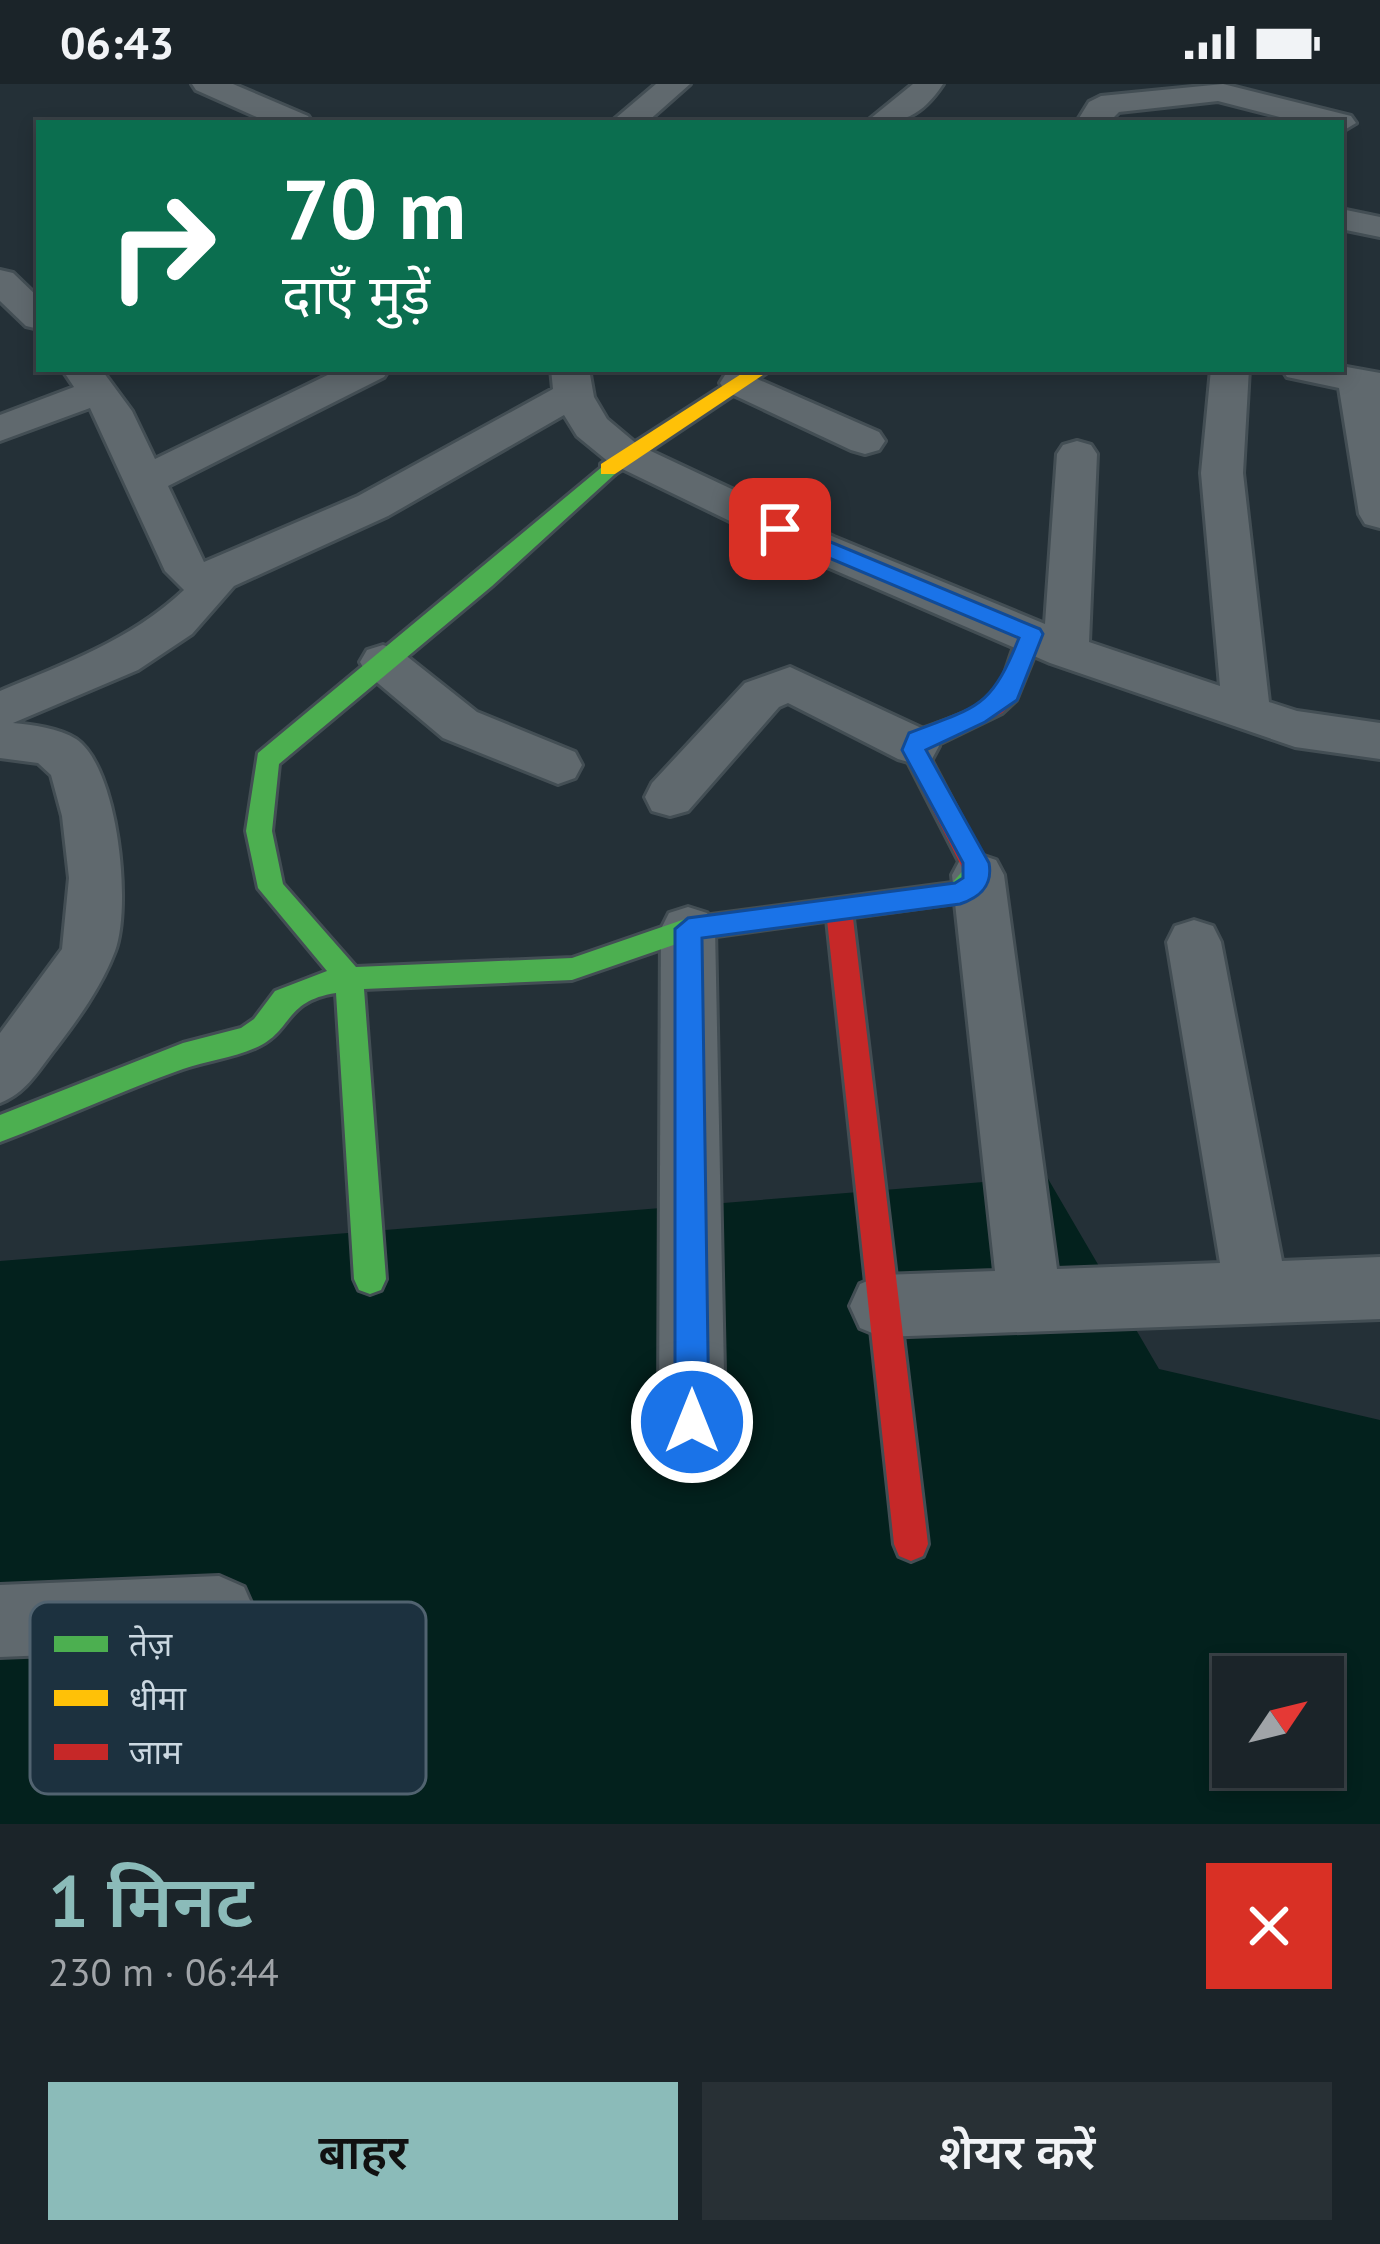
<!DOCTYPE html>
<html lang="hi">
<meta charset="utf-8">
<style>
:root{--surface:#1b2429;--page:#283035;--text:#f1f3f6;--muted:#a0a4a8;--line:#394146;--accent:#8bbbb9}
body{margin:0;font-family:"PT Sans","Noto Sans Devanagari",sans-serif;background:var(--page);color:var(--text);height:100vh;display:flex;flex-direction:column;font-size:45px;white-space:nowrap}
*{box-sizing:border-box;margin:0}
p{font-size:39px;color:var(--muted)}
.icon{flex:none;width:66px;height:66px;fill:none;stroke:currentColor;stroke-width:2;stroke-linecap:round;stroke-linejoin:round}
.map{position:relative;height:1740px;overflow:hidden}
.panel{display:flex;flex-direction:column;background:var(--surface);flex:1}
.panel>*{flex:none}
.banner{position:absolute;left:36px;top:36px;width:1308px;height:252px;border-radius:0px;box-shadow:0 6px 18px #0003,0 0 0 3px var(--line);background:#0b6e4f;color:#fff;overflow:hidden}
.needle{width:78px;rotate:55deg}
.controls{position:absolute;left:1212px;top:1572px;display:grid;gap:24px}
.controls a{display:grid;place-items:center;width:132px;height:132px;border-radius:0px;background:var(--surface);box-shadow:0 6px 18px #0003,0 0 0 3px var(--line);font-size:60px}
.pin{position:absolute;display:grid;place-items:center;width:102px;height:102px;color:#fff;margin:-51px;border-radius:24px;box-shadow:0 6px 18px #0006}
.me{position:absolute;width:132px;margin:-66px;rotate:0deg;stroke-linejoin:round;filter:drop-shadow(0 0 9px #0008)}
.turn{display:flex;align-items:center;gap:42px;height:252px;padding:0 48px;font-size:54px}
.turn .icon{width:156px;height:156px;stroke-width:2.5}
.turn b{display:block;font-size:84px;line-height:102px}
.round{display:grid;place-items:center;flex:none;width:126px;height:126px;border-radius:0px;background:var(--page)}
.overview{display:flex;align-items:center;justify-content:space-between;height:204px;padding:0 48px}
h1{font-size:72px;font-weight:600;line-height:90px;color:var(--accent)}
.primary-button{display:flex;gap:24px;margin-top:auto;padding:24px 48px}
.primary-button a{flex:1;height:138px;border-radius:0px;background:var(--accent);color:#111;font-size:48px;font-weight:600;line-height:138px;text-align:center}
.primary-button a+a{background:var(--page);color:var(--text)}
.status{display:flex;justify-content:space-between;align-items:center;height:84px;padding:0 60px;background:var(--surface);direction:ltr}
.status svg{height:33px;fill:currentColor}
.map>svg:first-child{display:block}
</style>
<div class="status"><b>06:43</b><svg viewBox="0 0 49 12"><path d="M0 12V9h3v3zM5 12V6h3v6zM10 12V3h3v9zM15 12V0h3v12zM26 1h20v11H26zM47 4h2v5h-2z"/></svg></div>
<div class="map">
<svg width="1380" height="1740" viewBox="0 0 1380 1740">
<rect width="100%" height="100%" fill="#243037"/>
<path fill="#03211d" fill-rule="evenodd" d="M1047,1093L1159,1285L1380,1336V1740H0V1177ZM1233,1593H1323V1683H1233Z"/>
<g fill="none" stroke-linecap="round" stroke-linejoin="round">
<defs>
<g id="street">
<path d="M192,0H233L308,32L313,39H270L196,6Z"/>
<path d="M656,0H690L646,39H610Z"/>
<path d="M913,0H943C921,33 903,39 865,39Z"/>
<path d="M1223,0L1351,32L1356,39L1341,48V39H1303L1218,17L1119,28L1108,39H1076L1089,18L1101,12Z"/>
<path d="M1341,125L1380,133V153L1341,145Z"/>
<path d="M0,186L13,189L39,214V245L26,242L0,217Z"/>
<path d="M1341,282L1380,289V444L1365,440L1359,430L1339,304L1287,293L1282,285Z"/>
<path d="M62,285H101L132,327L155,375L340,285H389L384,293L168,402L204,478L358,412L553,305L551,285H589L594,313L607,335L638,361L834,453L1045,540L1057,370L1063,361L1077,357L1091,361L1097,370L1089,558L1220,602L1201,389L1211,285H1249L1243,389L1269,618L1297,627L1380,639V675L1295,663L1050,579L804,473L610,379L577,352L564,331L388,432L234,502L192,550L138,586L13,639C33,641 59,644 76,655C118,683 132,822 115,867C101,904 76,938 52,969C36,990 25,1009 0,1019V949L62,865L69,794L62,732L51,691L38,679L0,674V607C66,579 131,556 184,506L165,487L90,324L0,357V331L74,303Z"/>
<path d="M739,287L879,348L885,357L879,366L865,370L851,366L725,307L720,299L725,291Z"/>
<path d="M383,561L399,566L477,628L575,668L582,681L575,694L558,700L443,654L367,590L360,578L367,566Z"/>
<path d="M790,583L932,649L939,662L932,675L915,680L898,675L788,619L779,623L688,727L670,732L652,727L645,713L652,699L745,599Z"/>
<path d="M978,770L996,776L1004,791L1057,1185L1220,1179L1167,858L1175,842L1194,836L1213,842L1221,858L1282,1177L1380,1173V1235L882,1253L860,1244L850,1222L860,1200L882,1191L995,1187L952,791L960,776Z"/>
<path d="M688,823L707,829L715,845L725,1338L716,1362L692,1371L668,1362L659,1338L661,845L669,829Z"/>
<path d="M219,1492L244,1503L255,1528L244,1553L219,1564L0,1573V1501Z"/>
</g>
<path id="fast" d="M608,378L615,380V390L492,502L279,680L272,747L283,800L356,883L572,874L688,834L952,799L968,781L977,778L990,788L969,817L688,856L572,896L364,905L386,1195L381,1206L370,1210L359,1206L354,1195L336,909C283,917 293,948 255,964C232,974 206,977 183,985C121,1007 61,1035 0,1058V1031L183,959L241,944L254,935L275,907L327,887L258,804L246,747L258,669Z"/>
<path id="slow" d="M749,285H772L615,390H601V380Z"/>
<g id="jam">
<path d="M1032,542L1043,550L1016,616L1002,629L926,666L990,788L977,798L968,795L902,666L909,650C935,639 979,629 996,607C1011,589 1009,551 1032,542Z"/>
<path d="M839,815L848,818L852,826L928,1460L923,1472L911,1477L899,1472L894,1460L826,826L830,818Z"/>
</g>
</defs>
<use href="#street" stroke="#434e54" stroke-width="6"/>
<use href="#fast" stroke="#434e54" stroke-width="6"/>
<use href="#slow" stroke="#434e54" stroke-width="6"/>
<use href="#jam" stroke="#434e54" stroke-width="6"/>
<use href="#street" fill="#60696e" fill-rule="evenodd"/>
<use href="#fast" fill="#4caf50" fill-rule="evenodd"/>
<use href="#slow" fill="#ffc107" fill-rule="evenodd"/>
<use href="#jam" fill="#c62828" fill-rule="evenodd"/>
</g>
<path fill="#1a73e8" stroke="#114b97" stroke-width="3" d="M780,437L1040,545L1043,550L1017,616L985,638L926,666L989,779C993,801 981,813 960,820L702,854L709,1338L704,1350L692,1355L680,1350L675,1338V845L688,834L955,799L963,794V779L902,666L909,649C978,622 990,626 1019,554L772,450V440Z"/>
<rect x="30" y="1518" width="396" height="192" rx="18" fill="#1c313f" stroke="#516370" stroke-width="3"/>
<rect x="54" y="1552" width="54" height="16" fill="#4caf50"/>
<rect x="54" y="1606" width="54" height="16" fill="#ffc107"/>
<rect x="54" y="1660" width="54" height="16" fill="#c62828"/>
<g font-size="33" fill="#cbd8e1">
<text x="129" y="1572">तेज़</text>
<text x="129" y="1626">धीमा</text>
<text x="129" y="1680">जाम</text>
</g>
</svg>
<div class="controls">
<a><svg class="needle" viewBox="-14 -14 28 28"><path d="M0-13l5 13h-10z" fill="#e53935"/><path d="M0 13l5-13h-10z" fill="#a0a4a8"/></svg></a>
</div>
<div class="pin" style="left:780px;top:445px;background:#d93025"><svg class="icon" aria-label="arrive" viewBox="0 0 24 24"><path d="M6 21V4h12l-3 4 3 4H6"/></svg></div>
<svg class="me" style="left:692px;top:1338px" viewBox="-20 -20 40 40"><circle r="17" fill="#1a73e8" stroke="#fff" stroke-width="3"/><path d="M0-11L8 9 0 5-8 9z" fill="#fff"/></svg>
<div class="banner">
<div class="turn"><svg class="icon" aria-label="right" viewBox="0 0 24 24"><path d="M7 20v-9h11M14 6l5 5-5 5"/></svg><div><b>70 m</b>दाएँ मुड़ें</div></div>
</div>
</div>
<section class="panel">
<div class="overview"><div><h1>1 मिनट</h1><p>230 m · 06:44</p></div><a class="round" style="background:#d93025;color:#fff"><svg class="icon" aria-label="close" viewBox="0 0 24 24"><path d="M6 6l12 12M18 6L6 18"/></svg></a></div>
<div class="primary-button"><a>बाहर</a><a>शेयर करें</a></div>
</section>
